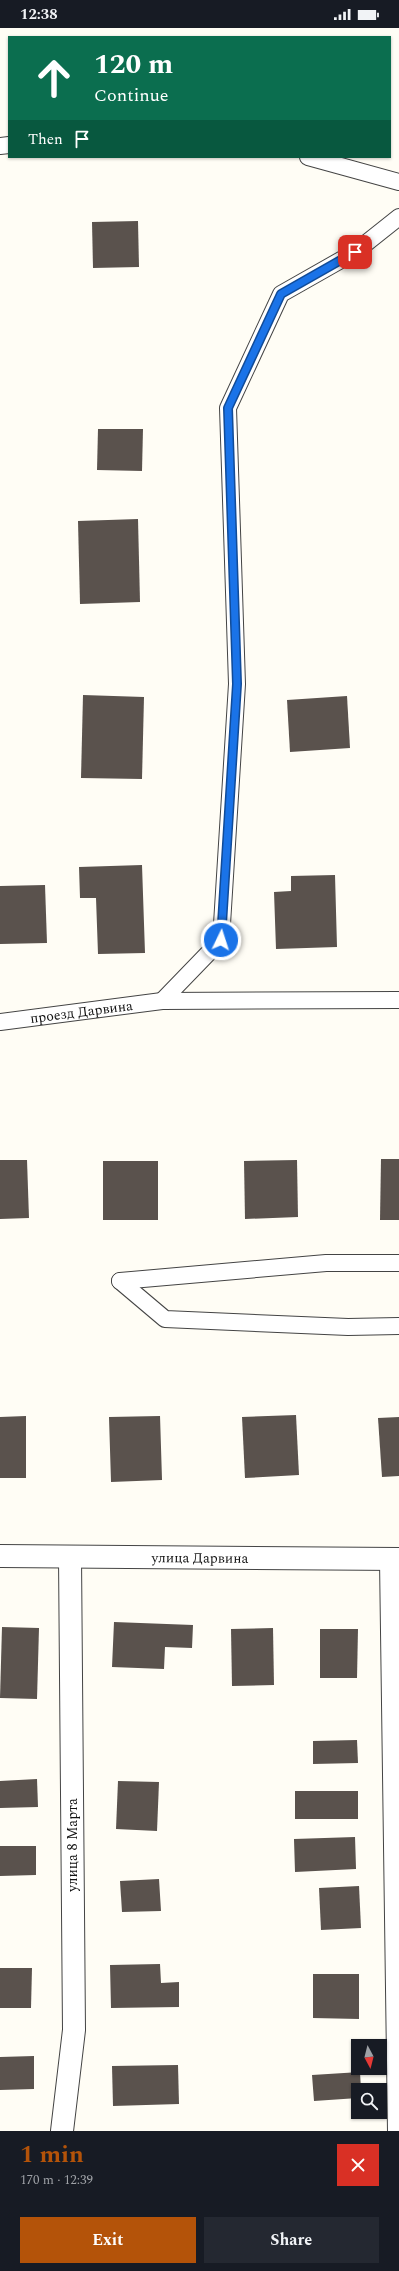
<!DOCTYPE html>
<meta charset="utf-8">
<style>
:root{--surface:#171b24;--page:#242831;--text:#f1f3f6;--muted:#9ea1a6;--accent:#b45309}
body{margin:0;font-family:Spectral,serif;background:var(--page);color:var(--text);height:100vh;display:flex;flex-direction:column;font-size:15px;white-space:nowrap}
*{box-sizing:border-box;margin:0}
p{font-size:13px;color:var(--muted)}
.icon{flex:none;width:22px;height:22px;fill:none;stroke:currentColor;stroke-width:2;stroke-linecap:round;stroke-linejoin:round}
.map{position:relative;height:2103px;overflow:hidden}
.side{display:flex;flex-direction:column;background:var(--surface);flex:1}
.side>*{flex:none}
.hud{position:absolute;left:8px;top:8px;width:383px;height:122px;border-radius:0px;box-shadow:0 1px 3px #0004;background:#0b6e4f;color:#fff;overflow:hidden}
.needle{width:26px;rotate:173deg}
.fabs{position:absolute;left:351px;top:2011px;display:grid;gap:8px}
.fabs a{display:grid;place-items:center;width:36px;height:36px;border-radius:0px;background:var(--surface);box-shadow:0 1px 3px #0004;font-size:20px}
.pin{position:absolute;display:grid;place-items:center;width:34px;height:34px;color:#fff;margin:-17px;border-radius:8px;box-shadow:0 2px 6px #0006}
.me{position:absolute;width:44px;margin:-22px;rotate:4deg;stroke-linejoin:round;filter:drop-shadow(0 0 3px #0008)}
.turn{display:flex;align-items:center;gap:14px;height:84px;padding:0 20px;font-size:18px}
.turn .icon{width:52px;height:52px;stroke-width:2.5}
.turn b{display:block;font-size:28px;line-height:34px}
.then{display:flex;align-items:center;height:38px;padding:0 20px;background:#0003;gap:8px;font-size:15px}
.round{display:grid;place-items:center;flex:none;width:42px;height:42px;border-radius:0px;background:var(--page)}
.summary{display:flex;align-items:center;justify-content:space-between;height:68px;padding:0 20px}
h1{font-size:24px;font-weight:700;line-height:30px;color:var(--accent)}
.cta{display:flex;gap:8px;margin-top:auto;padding:8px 20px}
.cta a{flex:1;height:46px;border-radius:0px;background:var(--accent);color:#fff;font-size:16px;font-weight:700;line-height:46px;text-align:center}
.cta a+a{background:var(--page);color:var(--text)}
.status{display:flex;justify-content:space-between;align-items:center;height:28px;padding:0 20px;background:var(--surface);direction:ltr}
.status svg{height:11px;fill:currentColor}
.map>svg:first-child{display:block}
</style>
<div class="status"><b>12:38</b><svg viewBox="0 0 49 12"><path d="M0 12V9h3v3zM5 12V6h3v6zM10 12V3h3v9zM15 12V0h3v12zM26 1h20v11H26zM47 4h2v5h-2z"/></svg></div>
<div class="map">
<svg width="399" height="2103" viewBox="0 0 399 2103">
<rect width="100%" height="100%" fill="#fffdf5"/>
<g fill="#5a524d">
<path d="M138,193L139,239L93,240L92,194Z"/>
<path d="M98,401H143L142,443L97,442Z"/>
<path d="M138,491L140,574L80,576L78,493Z"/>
<path d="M83,667L144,669L142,751L81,750Z"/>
<path d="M347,668L350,720L290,724L287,672Z"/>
<path d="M142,837L145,925L98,926L96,870H80L79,839Z"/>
<path d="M335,847L337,919L276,921L274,864L291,863V848Z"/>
<path d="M45,857L47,915L0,916V858Z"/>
<path d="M381,1131H399V1192H380Z"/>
<path d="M0,1132H27L29,1190L0,1191Z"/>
<path d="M297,1132L298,1189L245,1191L244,1133Z"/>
<rect x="103" y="1133" width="55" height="59"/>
<path d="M296,1387L299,1447L245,1450L242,1389Z"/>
<path d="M26,1388V1450H0V1389Z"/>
<path d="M160,1388L162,1452L111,1454L109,1389Z"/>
<path d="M399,1389V1448L382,1449L378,1390Z"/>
<path d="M114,1594L193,1597L192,1620L165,1619L164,1641L112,1639Z"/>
<path d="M2,1599L39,1600L37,1671L0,1670Z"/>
<path d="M273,1600L274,1657L232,1658L231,1601Z"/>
<path d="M320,1601H358L357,1650H320Z"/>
<path d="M357,1712L358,1735L313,1736V1713Z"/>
<path d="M37,1751L38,1779L0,1780V1753Z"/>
<path d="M118,1753L159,1754L157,1803L116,1801Z"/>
<rect x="295" y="1763" width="63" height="28"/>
<path d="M355,1809L356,1841L295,1844L294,1811Z"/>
<path d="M0,1818H36V1847L0,1848Z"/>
<path d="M159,1851L161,1883L122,1884L120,1853Z"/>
<path d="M359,1858L361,1900L321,1902L319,1860Z"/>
<path d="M160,1936L161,1955L179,1954V1979L111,1980L110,1937Z"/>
<path d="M0,1940H32L31,1980H0Z"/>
<path d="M313,1946H359V1991L313,1990Z"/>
<path d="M34,2028V2061L0,2062V2029Z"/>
<path d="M178,2037L179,2076L113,2078L112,2038Z"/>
<path d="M360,2044L361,2062H358V2070L314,2073L312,2047Z"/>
</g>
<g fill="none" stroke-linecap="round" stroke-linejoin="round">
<defs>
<g id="lane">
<path d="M0,118L9,117"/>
<path d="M308,129L399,154"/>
<path d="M162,973L221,912L237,656L228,380L281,266L355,224L399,189"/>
<path id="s1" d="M0,994L162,973L399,972"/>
<path d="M120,1253L165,1291L348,1299L399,1298"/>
<path d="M120,1253L326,1235H399"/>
</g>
<g id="street">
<path id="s2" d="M0,1528L399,1531"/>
<path d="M391,1532L399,2103"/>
<path d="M62,2103L74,2002L70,1529"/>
</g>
</defs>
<use href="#lane" stroke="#444" stroke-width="18"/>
<use href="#street" stroke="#444" stroke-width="24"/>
<use href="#lane" stroke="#fff" stroke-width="16"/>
<use href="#street" stroke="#fff" stroke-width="22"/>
</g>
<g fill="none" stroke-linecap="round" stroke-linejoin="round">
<defs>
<path id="route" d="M221,912L237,656L228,380L281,266L355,224"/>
</defs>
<use href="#route" stroke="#114b97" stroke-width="10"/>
<use href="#route" stroke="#1a73e8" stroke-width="7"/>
</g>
<g text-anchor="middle" stroke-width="4" stroke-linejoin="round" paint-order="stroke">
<g font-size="14" fill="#111" stroke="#fff">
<text dy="5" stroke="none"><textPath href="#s1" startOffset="82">проезд Дарвина</textPath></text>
<text dy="5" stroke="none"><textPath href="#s2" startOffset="200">улица Дарвина</textPath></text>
<text transform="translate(72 1817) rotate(-90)" y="5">улица 8 Марта</text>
</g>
</g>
</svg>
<div class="fabs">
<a><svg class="needle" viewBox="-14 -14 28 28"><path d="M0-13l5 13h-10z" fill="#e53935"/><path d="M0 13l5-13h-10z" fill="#9ea1a6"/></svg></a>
<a><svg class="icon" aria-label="search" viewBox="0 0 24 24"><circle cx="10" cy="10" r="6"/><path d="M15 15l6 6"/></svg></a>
</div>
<div class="pin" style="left:355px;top:224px;background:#d93025"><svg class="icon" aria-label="arrive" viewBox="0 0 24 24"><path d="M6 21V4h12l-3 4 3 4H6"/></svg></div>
<svg class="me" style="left:221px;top:912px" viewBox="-20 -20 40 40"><circle r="17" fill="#1a73e8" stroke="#fff" stroke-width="3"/><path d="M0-11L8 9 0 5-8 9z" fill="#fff"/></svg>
<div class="hud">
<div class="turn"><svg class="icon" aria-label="ahead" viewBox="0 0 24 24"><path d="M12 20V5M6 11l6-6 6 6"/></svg><div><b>120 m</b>Continue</div></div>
<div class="then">Then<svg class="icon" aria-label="arrive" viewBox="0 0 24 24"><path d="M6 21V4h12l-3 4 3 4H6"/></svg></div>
</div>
</div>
<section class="side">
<div class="summary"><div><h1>1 min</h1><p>170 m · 12:39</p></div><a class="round" style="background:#d93025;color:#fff"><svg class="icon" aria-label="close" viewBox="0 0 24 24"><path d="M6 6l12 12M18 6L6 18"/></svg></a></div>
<div class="cta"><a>Exit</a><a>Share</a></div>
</section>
